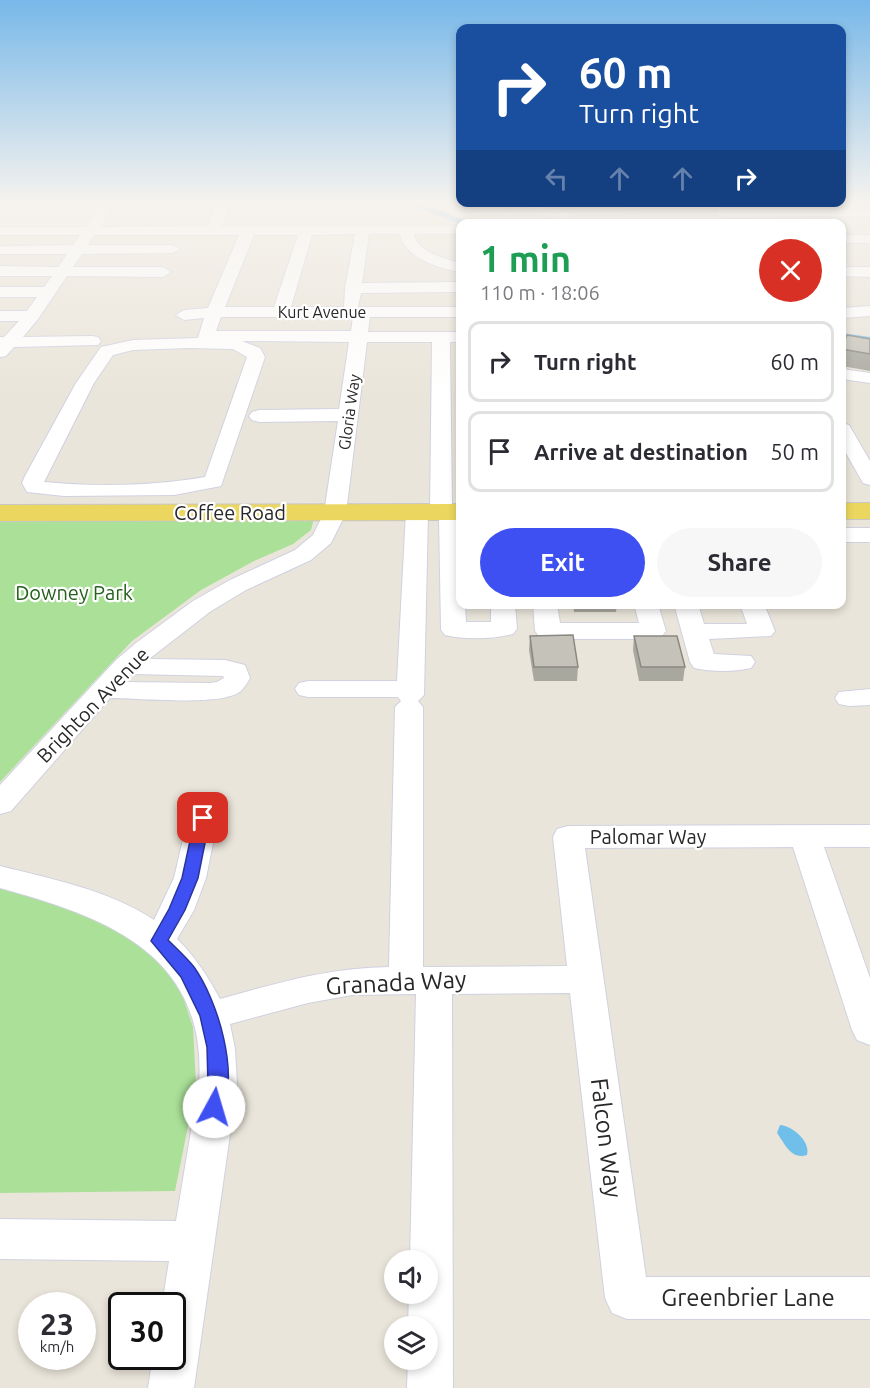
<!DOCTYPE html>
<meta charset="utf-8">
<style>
:root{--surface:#fff;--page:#f7f7f7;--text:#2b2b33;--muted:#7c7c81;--line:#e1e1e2;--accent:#3f50f3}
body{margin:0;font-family:Ubuntu,sans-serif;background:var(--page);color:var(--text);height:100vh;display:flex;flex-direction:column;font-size:22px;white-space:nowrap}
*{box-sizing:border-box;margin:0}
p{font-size:20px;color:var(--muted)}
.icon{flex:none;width:33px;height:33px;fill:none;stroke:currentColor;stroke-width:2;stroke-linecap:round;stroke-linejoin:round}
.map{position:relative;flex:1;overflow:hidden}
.details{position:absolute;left:456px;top:219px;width:390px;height:390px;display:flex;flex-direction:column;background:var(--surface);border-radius:12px;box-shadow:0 3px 9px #0003}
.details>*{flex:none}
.banner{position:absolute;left:456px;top:24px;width:390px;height:183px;border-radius:12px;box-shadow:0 3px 9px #0003;background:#1a4fa0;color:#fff;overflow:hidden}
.controls{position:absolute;left:384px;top:1250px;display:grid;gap:12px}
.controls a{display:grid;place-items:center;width:54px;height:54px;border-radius:50%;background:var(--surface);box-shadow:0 3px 9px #0003;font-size:30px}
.speed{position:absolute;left:18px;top:1292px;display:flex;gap:12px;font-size:30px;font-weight:700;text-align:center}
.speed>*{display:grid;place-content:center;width:78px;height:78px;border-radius:50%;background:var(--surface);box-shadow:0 3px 9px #0003;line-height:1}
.speed small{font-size:15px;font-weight:400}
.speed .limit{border:3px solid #111;border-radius:9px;background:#fff;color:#111}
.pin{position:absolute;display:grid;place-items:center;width:51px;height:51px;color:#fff;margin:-26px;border-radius:12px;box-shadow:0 3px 9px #0006}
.me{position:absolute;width:66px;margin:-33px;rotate:6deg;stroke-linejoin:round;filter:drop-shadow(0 0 4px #0008)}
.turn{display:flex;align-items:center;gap:21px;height:126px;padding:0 24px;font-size:27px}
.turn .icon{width:78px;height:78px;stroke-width:2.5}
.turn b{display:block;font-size:42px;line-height:51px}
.lanes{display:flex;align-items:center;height:57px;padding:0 24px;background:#0003;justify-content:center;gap:30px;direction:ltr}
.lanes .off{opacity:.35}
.round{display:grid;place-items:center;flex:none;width:63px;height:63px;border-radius:32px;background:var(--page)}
.overview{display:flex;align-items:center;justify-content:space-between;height:102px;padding:0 24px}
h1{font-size:36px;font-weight:700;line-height:45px;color:#1e9e55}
.button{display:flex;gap:12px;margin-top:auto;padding:12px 24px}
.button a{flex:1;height:69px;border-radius:36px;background:var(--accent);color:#fff;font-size:24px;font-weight:700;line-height:69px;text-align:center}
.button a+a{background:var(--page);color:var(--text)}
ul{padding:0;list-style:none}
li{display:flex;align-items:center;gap:18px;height:81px;margin:0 12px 9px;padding:0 12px;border:3px solid var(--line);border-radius:12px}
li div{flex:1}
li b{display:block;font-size:22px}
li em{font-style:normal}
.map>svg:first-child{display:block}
</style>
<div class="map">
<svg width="870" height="1388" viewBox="0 0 870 1388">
<rect width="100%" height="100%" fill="#eae5da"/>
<g fill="#aae098">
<path d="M314,518L311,530L293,544L254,561L201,590L132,641L0,782V519Z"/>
<path d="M0,887L100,912L176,976L193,1027L196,1086L175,1191L0,1193Z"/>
</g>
<path fill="#70beea" d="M780,1125C793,1126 811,1142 807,1155C791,1160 785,1144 777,1133Z"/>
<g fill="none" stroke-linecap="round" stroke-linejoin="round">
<g fill="#70beea" fill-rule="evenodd">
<path d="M407,203H420L473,223L460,224Z"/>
<path d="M842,333L870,337V345L842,341Z"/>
</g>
<defs>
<g id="minor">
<path d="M98,203H111L110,212L100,227L208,226L218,203H231L222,226H460V234H414C418,253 444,258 460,263V272C439,268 405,259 400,234H369L362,283L460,282V292L361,293L358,307H460V317H370L368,332H460V342H450L452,506L458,507L460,511V604H465L466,622H491V604H515L517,629L513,634C493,639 465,640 445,635L441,630L439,518L433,517L430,512L432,342H367L346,513L331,543L311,560L246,590L211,611L149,659L225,660L245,665L250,678C247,683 244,689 238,693C216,706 139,698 110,698L11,811L0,814V785L116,660L136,643L193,601L230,580L295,550L313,535L324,513L338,421L259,422L252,420L249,416L252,412L259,410L339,409L349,342L242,341L260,348L265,357L221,486L174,495L64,496L27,492L22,483L25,476L76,383L101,347L133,340L198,338L204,318L184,320L176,315L184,310L208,308L239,235H94L88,245H173L180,249L173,253L82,254L73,267H163L171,272L163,277L67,276L38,319L23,337L92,336L98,337L101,341L98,345L14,347L6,356L0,357V337H4L19,321H0V311H27L37,297H0V287H44L52,276H0V266L58,267L67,254H0V246L73,245L80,235H0V227H86L96,212ZM355,234L345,288L344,307H291L312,235ZM254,235H298L274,307H225ZM221,317H353L351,331H216ZM188,348L233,349L247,357L205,477C153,486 96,487 44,482L94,383L113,355L133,350ZM132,674L223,676L224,678L217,682L210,683L124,682Z"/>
<path d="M516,203C533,202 571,208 581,224H567L518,206Z"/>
<path d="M720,203L725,204V209H867L870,210V216L723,217L718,216V211L627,213L620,209L627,205Z"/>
<rect x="842" y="235" width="28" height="8"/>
<path d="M842,267H870V277L842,276Z"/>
<path d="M870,306V316L842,318V308Z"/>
<path d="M842,369L870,373V383L842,379Z"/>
<path d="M842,423L849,425L870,461V485L863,483L842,446Z"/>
<path d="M417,505L425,507L428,512L424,695L418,701L423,707V967L567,966L553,837L557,829L568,826L870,825V847H824L870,978V1045L857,1040L852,1030L793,847L585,848L646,1277H870V1319H627L612,1313L605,1298L570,993L452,994L453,1388H407L408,1359H428V1326H408L409,1293H428V1260H410L416,994L352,995L308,1003L230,1024L235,1049L237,1085L194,1388H148L153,1356H172V1305H162L169,1261L0,1259V1219L176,1221C181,1191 186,1161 191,1131C194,1116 198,1100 199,1085C208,954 106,917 0,888V866C52,879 109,890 154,920L174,878L188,818L192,811L203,808L214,811L218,818L206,878L194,910L177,939C195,956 208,977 220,999C278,983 327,968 389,967L395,707L401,701L398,697H308L299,695L295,689L299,683L308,681H397L406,512L409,507Z"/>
<rect x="842" y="528" width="28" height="14"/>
<path d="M533,604H557L560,623H639L634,604H658L666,631L662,636L653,639H548L539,636L535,631Z"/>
<path d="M674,604H698L704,624H747L740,604H764L775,631L771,636L709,639L714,654L751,656L755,662L751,668C734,672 711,672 694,668L690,662Z"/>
<path d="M870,689V705L849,706L839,704L835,698L839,692Z"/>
</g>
<g id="major">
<rect x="842" y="503" width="28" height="16"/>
<path d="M460,504V520L0,521V505Z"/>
</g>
</defs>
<use href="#minor" stroke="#d0d1e1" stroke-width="2"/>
<use href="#major" stroke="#c7c7c7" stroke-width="2"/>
<use href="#minor" fill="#fff" fill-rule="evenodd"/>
<use href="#major" fill="#ebd75f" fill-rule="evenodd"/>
</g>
<g fill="#a9a89f">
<path d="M870,339V371L842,366V345Z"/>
<path d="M573,604H617L616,612H574Z"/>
<path d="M530,636L578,667L577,681H534L529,650Z"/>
<path d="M634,636L685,667L683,681H639L633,650Z"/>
</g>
<g fill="#c5c3b9" stroke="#8a8882" stroke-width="1.5">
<path d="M847,335L870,339V354L842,349V345Z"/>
<path d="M573,635L578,667H534L530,636Z"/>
<path d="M634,636H677L685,667H641Z"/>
</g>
<linearGradient id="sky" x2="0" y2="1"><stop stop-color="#78b8e9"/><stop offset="0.51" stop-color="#f6f3ee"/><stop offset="1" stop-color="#f6f3ee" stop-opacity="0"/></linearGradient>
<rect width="870" height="397" fill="url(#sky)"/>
<path fill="#3f50f3" stroke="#29349e" stroke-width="1.5" d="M203,813L210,818L198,878L185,910L168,940C177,949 187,958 194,967C218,1001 240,1074 221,1113L214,1116L207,1113L205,1107L208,1085L207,1047L200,1016L181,977L151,941L169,909L182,878L195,818Z"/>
<g text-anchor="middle" stroke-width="4.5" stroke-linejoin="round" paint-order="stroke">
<g font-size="16" fill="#282828" stroke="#fff">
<text x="322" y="318">Kurt Avenue</text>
<text transform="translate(349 412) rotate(-82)" y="6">Gloria Way</text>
</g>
<g font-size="20" fill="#282828" stroke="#fff">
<text x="230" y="520">Coffee Road</text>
<text transform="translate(93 705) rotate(-46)" y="7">Brighton Avenue</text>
<text x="648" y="844">Palomar Way</text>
</g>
<g font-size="20" fill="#24621c" stroke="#fff">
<text x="74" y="600">Downey Park</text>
</g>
<g font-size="24" fill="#282828" stroke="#fff">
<text transform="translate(396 983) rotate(-3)" y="8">Granada Way</text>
<text transform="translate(606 1138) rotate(83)" y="8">Falcon Way</text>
<text x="748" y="1306">Greenbrier Lane</text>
</g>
</g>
</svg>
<div class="controls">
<a><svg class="icon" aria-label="sound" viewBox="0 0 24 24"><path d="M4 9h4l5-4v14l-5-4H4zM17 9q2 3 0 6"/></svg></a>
<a><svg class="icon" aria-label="layers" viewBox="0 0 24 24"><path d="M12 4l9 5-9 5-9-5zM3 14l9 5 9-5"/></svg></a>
</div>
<div class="speed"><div>23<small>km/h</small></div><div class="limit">30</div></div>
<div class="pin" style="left:203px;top:818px;background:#d93025"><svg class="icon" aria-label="arrive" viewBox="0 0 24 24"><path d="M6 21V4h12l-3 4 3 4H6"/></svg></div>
<svg class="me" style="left:214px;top:1107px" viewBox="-20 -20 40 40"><circle r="19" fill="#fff"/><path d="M0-13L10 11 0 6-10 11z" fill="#3f50f3"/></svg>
<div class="banner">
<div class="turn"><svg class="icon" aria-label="right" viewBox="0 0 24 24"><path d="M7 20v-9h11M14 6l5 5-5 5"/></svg><div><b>60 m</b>Turn right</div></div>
<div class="lanes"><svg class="icon off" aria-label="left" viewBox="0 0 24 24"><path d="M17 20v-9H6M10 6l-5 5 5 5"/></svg><svg class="icon off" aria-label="ahead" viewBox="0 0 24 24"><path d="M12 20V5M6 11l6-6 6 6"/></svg><svg class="icon off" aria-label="ahead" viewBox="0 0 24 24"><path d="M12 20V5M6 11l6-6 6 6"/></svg><svg class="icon" aria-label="right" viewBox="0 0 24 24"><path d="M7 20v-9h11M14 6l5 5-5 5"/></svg></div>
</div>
<section class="details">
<div class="overview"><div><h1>1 min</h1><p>110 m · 18:06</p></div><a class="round" style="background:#d93025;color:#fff"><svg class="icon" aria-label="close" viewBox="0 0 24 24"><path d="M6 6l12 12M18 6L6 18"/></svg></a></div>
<ul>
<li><svg class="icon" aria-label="right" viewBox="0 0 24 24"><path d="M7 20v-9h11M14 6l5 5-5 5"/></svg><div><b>Turn right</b></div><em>60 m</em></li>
<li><svg class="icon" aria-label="arrive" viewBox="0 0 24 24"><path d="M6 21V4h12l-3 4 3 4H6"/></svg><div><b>Arrive at destination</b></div><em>50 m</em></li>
</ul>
<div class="button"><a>Exit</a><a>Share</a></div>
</section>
</div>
